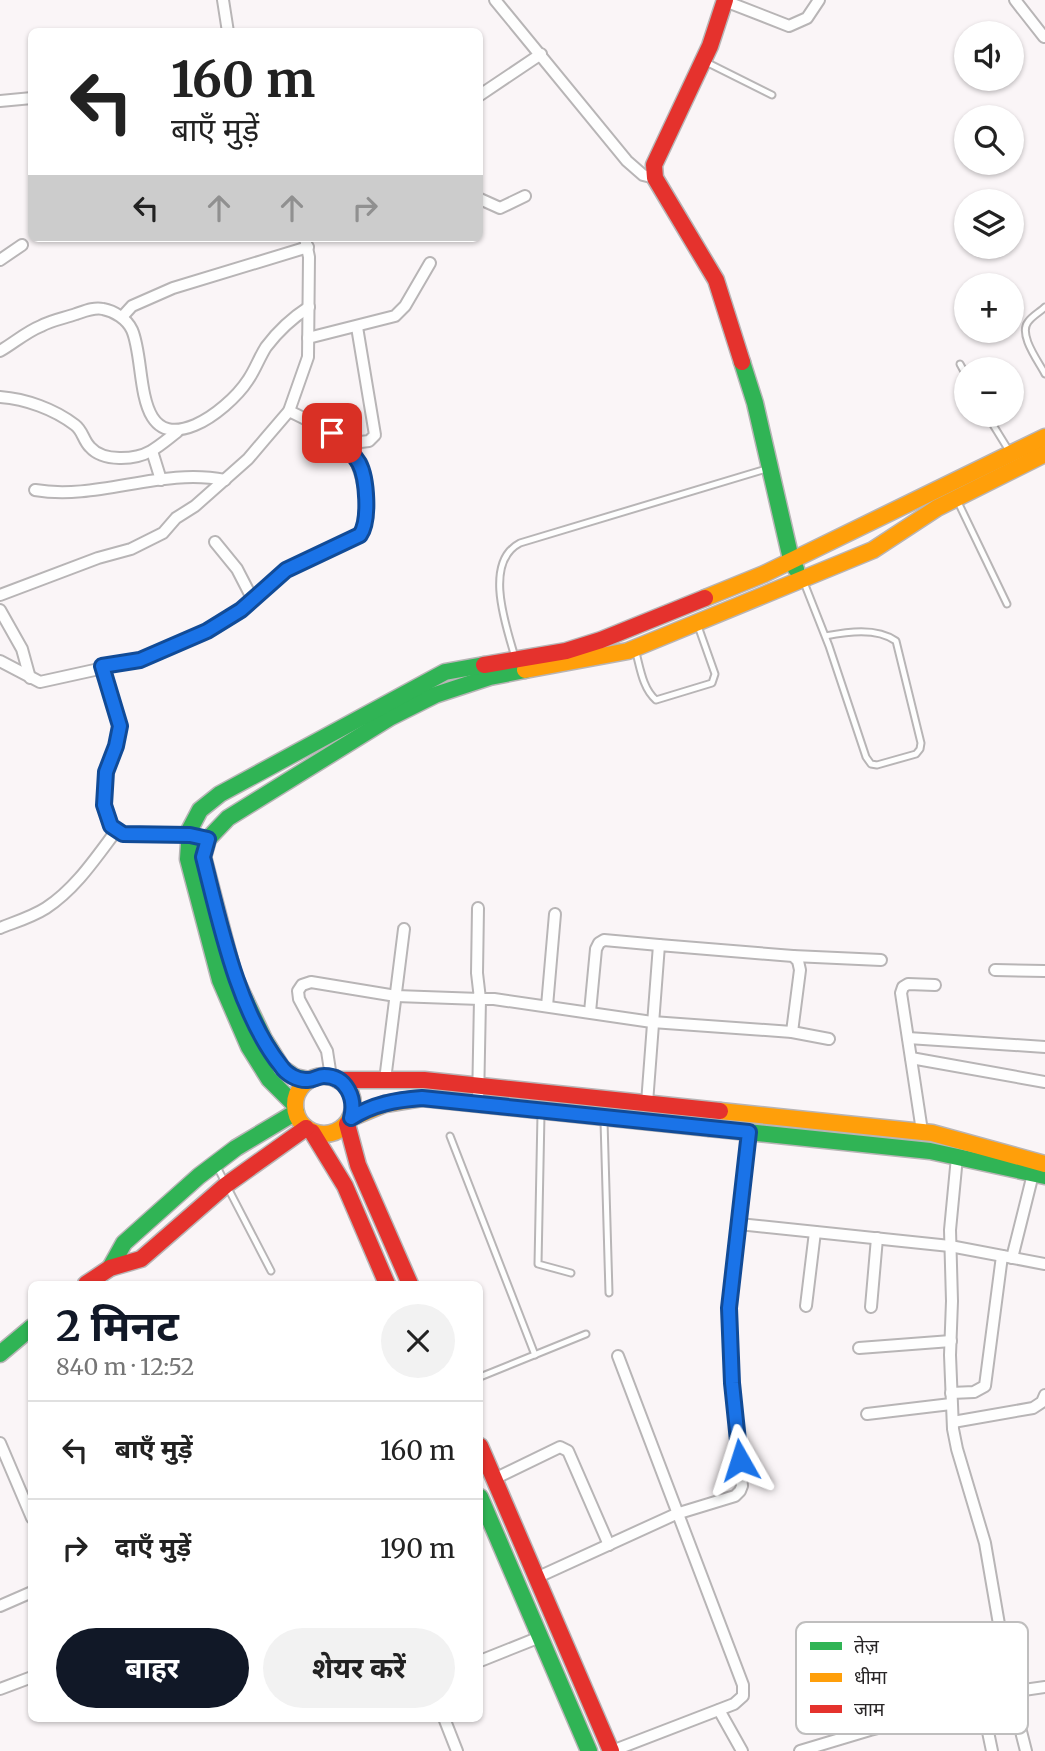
<!DOCTYPE html>
<html lang="hi">
<meta charset="utf-8">
<style>
:root{--surface:#fff;--page:#f2f2f2;--text:#222;--muted:#767676;--line:#e0e0e0;--accent:#111827}
body{margin:0;font-family:Merriweather,"Noto Sans Devanagari",serif;background:var(--page);color:var(--text);height:100vh;display:flex;flex-direction:column;font-size:26px;white-space:nowrap}
*{box-sizing:border-box;margin:0}
p{font-size:23px;color:var(--muted)}
.icon{flex:none;width:38px;height:38px;fill:none;stroke:currentColor;stroke-width:2;stroke-linecap:round;stroke-linejoin:round}
.map{position:relative;flex:1;overflow:hidden}
.panel{position:absolute;left:28px;top:1281px;width:455px;height:441px;display:flex;flex-direction:column;background:var(--surface);border-radius:10px;box-shadow:0 2px 5px #0004}
.panel>*{flex:none}
.hud{position:absolute;left:28px;top:28px;width:455px;height:214px;border-radius:10px;box-shadow:0 2px 5px #0004;background:#fff;color:var(--text);overflow:hidden}
.tools{position:absolute;left:954px;top:21px;display:grid;gap:14px}
.tools a{display:grid;place-items:center;width:70px;height:70px;border-radius:50%;background:var(--surface);box-shadow:0 2px 5px #0004;font-size:35px}
.pin{position:absolute;display:grid;place-items:center;width:60px;height:60px;color:#fff;margin:-30px;border-radius:14px;box-shadow:0 4px 10px #0006}
.me{position:absolute;width:77px;margin:-38px;rotate:354deg;stroke-linejoin:round;filter:drop-shadow(0 0 5px #0008)}
.turn{display:flex;align-items:center;gap:24px;height:147px;padding:0 28px;font-size:32px}
.turn .icon{width:91px;height:91px;stroke-width:2.5}
.turn b{display:block;font-size:49px;line-height:60px}
.lanes{display:flex;align-items:center;height:66px;padding:0 28px;background:#0003;justify-content:center;gap:35px;direction:ltr}
.lanes .off{opacity:.35}
.round{display:grid;place-items:center;flex:none;width:74px;height:74px;border-radius:37px;background:var(--page)}
.head{display:flex;align-items:center;justify-content:space-between;height:119px;padding:0 28px}
h1{font-size:42px;font-weight:700;line-height:52px;color:var(--accent)}
.button{display:flex;gap:14px;margin-top:auto;padding:14px 28px}
.button a{flex:1;height:80px;border-radius:42px;background:var(--accent);color:#fff;font-size:28px;font-weight:700;line-height:80px;text-align:center}
.button a+a{background:var(--page);color:var(--text)}
ul{padding:0;list-style:none}
li{display:flex;align-items:center;gap:21px;height:98px;padding:0 28px;border-top:2px solid var(--line)}
li div{flex:1}
li b{display:block;font-size:26px}
li em{font-style:normal}
.map>svg:first-child{display:block}
</style>
<div class="map">
<svg width="1045" height="1751" viewBox="0 0 1045 1751">
<rect width="100%" height="100%" fill="#faf5f7"/>
<g fill="none" stroke-linecap="round" stroke-linejoin="round">
<defs>
<g id="lane">
<path d="M706,62L772,95"/>
<path d="M1045,307C1040,312 1032,316 1028,322C1018,335 1039,362 1045,374"/>
<path d="M960,364L966,375"/>
<path d="M987,415L1011,454"/>
<path d="M957,500L1007,604"/>
<path d="M803,580L829,646L866,757L871,764L877,765L916,754L920,749L921,743L896,641C876,627 847,632 825,636"/>
<path d="M635,649C640,666 642,688 656,700L712,683L715,674L698,626"/>
<path d="M515,657C506,626 483,562 520,543L766,469"/>
<path d="M541,1114L538,1264L571,1273"/>
<path d="M604,1121L609,1293"/>
<path d="M450,1136L535,1355"/>
<path d="M216,1165L271,1271"/>
<path d="M480,1377L586,1334"/>
</g>
<g id="street">
<path d="M223,0L228,32"/>
<path d="M495,0L627,161L643,175L655,178"/>
<path d="M1015,0L1044,37"/>
<path d="M725,1L789,26L807,18L819,0"/>
<path d="M480,95L541,54"/>
<path d="M0,101L32,98"/>
<path d="M480,199L500,208L525,196"/>
<path d="M0,260L22,245"/>
<path d="M122,317L132,306L173,288L308,247"/>
<path d="M308,338L395,316L405,306L430,263"/>
<path d="M0,351C14,343 26,332 41,326C52,320 65,318 76,314C85,311 94,307 103,309C114,311 127,319 132,330C147,364 132,451 195,425C214,417 237,397 248,380C255,370 259,358 266,347C278,331 292,318 309,307"/>
<path d="M0,397C26,399 54,409 75,425C83,431 83,440 90,447C103,462 135,460 151,451C160,446 169,438 177,432"/>
<path d="M344,444L369,441L375,435L357,327"/>
<path d="M152,451L161,480"/>
<path d="M35,490C98,501 161,467 225,480"/>
<path d="M215,542L237,569L253,600"/>
<path d="M0,595L98,558L131,549L163,533L176,518L195,506L248,459L265,439L289,411L308,357L309,257L305,238"/>
<path d="M0,610L22,649L30,678"/>
<path d="M0,661L40,682L140,660L220,624L241,610L287,570L360,535C369,524 367,512 365,499C360,442 335,434 289,411"/>
<path d="M102,666L120,726L116,746L105,772L104,805L111,826L123,834L190,835L208,839"/>
<path d="M0,928C15,922 32,917 46,908C75,889 95,859 116,831"/>
<path d="M793,956L881,960"/>
<path d="M995,970L1045,971"/>
<path d="M547,1006L555,914"/>
<path d="M590,1012L596,949L599,943L604,940L659,945"/>
<path d="M908,1038L1045,1047"/>
<path d="M911,1058L1045,1082"/>
<path d="M331,1077L327,1051L299,999L298,991L302,985L311,982L396,996L480,999L477,973L478,908"/>
<path d="M385,1080L404,929"/>
<path d="M647,1103L659,945L793,956L798,961L800,970L792,1032"/>
<path d="M478,1104L480,999H494L652,1022L792,1032L829,1039"/>
<path d="M922,1131L901,993L903,987L908,984L935,985"/>
<path d="M957,1157L950,1230L952,1301L950,1355L953,1429L957,1449L985,1543L1010,1688L1026,1751"/>
<path d="M739,1224L950,1246L1045,1264"/>
<path d="M1012,1258L1033,1174"/>
<path d="M806,1306L815,1232"/>
<path d="M871,1307L877,1238"/>
<path d="M859,1348L951,1341"/>
<path d="M951,1393L974,1392L985,1386L1002,1256"/>
<path d="M867,1414L951,1404"/>
<path d="M953,1422L1033,1408L1042,1402L1045,1395"/>
<path d="M0,1443L32,1518"/>
<path d="M494,1479L560,1447L568,1451L609,1545"/>
<path d="M536,1578L676,1514L735,1496L740,1491L742,1486L732,1383L729,1308L749,1132"/>
<path d="M0,1606L32,1592"/>
<path d="M480,1661L540,1637"/>
<path d="M0,1689L32,1677"/>
<path d="M1010,1692L1045,1687"/>
<path d="M719,1710L742,1751"/>
<path d="M444,1718L457,1751"/>
<path d="M612,1751L734,1704L743,1696V1685L618,1356"/>
<path d="M800,1751L870,1730L951,1710H968L982,1718L987,1727L992,1751"/>
</g>
<g id="fast">
<path d="M742,362L755,403L791,559L796,569"/>
<path d="M309,1080L295,1077L282,1068L264,1039L234,976L203,857L208,839L228,818L391,717L435,695L490,677L525,670"/>
<path d="M295,1105L269,1079L249,1047L220,980L188,859L190,829L200,810L220,794L445,672L484,665"/>
<path d="M709,1128L930,1151L1045,1176"/>
<path d="M110,1268L124,1243L199,1176L236,1148L296,1112"/>
<path d="M0,1354L32,1327"/>
<path d="M480,1497L589,1751"/>
</g>
<g id="slow">
<path d="M705,598L764,574L1045,437"/>
<path d="M525,670L628,651L873,550L937,508L1045,454"/>
<circle cx="324" cy="1105" r="29"/>
<path d="M720,1111L932,1133L1045,1164"/>
<path d="M351,1118L385,1104L422,1098L709,1128"/>
</g>
<g id="jam">
<path d="M725,0L710,46L654,165L655,178L716,280L742,362"/>
<path d="M484,665L566,651L601,640L705,598"/>
<path d="M338,1080H424L720,1111"/>
<path d="M347,1124L358,1165L410,1284"/>
<path d="M312,1132L345,1186L387,1284"/>
<path d="M86,1284L110,1268L141,1259L226,1185L306,1128"/>
<path d="M480,1446L611,1751"/>
</g>
</defs>
<use href="#lane" stroke="#b8b5b6" stroke-width="9"/>
<use href="#street" stroke="#b8b5b6" stroke-width="14"/>
<use href="#fast" stroke="#b8b5b6" stroke-width="19"/>
<use href="#slow" stroke="#b8b5b6" stroke-width="19"/>
<use href="#jam" stroke="#b8b5b6" stroke-width="19"/>
<use href="#lane" stroke="#fefefe" stroke-width="5"/>
<use href="#street" stroke="#fefefe" stroke-width="10"/>
<use href="#fast" stroke="#30b455" stroke-width="16"/>
<use href="#slow" stroke="#ff9f0a" stroke-width="16"/>
<use href="#jam" stroke="#e5322d" stroke-width="16"/>
</g>
<g fill="none" stroke-linecap="round" stroke-linejoin="round">
<defs>
<path id="route" d="M332,433C342,440 352,452 359,463C367,478 370,521 360,535L286,570L241,610L207,631L140,660L102,666L120,726L116,746L106,772L104,805L111,826L123,834L190,835L208,839L203,857C220,924 238,1012 281,1066C286,1074 298,1081 308,1080C314,1080 318,1076 324,1076C347,1076 356,1099 351,1118C374,1104 395,1100 422,1098L749,1132L729,1308L732,1383L740,1460"/>
</defs>
<use href="#route" stroke="#114b97" stroke-width="18"/>
<use href="#route" stroke="#1a73e8" stroke-width="12"/>
</g>
<rect x="796" y="1622" width="232" height="112" rx="10" fill="#fff" stroke="#bfbebe" stroke-width="2"/>
<rect x="810" y="1642" width="32" height="8" fill="#30b455"/>
<rect x="810" y="1673" width="32" height="9" fill="#ff9f0a"/>
<rect x="810" y="1705" width="32" height="8" fill="#e5322d"/>
<g font-size="19" fill="#292627">
<text x="854" y="1653">तेज़</text>
<text x="854" y="1684">धीमा</text>
<text x="854" y="1716">जाम</text>
</g>
</svg>
<div class="tools">
<a><svg class="icon" aria-label="sound" viewBox="0 0 24 24"><path d="M4 9h4l5-4v14l-5-4H4zM17 9q2 3 0 6"/></svg></a>
<a><svg class="icon" aria-label="search" viewBox="0 0 24 24"><circle cx="10" cy="10" r="6"/><path d="M15 15l6 6"/></svg></a>
<a><svg class="icon" aria-label="layers" viewBox="0 0 24 24"><path d="M12 4l9 5-9 5-9-5zM3 14l9 5 9-5"/></svg></a>
<a>+</a>
<a>−</a>
</div>
<div class="pin" style="left:332px;top:433px;background:#d93025"><svg class="icon" aria-label="arrive" viewBox="0 0 24 24"><path d="M6 21V4h12l-3 4 3 4H6"/></svg></div>
<svg class="me" style="left:740px;top:1460px" viewBox="-20 -20 40 40"><path d="M0-17L14 15 0 8-14 15z" fill="#1a73e8" stroke="#fff" stroke-width="4"/></svg>
<div class="hud">
<div class="turn"><svg class="icon" aria-label="left" viewBox="0 0 24 24"><path d="M17 20v-9H6M10 6l-5 5 5 5"/></svg><div><b>160 m</b>बाएँ मुड़ें</div></div>
<div class="lanes"><svg class="icon" aria-label="left" viewBox="0 0 24 24"><path d="M17 20v-9H6M10 6l-5 5 5 5"/></svg><svg class="icon off" aria-label="ahead" viewBox="0 0 24 24"><path d="M12 20V5M6 11l6-6 6 6"/></svg><svg class="icon off" aria-label="ahead" viewBox="0 0 24 24"><path d="M12 20V5M6 11l6-6 6 6"/></svg><svg class="icon off" aria-label="right" viewBox="0 0 24 24"><path d="M7 20v-9h11M14 6l5 5-5 5"/></svg></div>
</div>
<section class="panel">
<div class="head"><div><h1>2 मिनट</h1><p>840 m · 12:52</p></div><a class="round"><svg class="icon" aria-label="close" viewBox="0 0 24 24"><path d="M6 6l12 12M18 6L6 18"/></svg></a></div>
<ul>
<li><svg class="icon" aria-label="left" viewBox="0 0 24 24"><path d="M17 20v-9H6M10 6l-5 5 5 5"/></svg><div><b>बाएँ मुड़ें</b></div><em>160 m</em></li>
<li><svg class="icon" aria-label="right" viewBox="0 0 24 24"><path d="M7 20v-9h11M14 6l5 5-5 5"/></svg><div><b>दाएँ मुड़ें</b></div><em>190 m</em></li>
</ul>
<div class="button"><a>बाहर</a><a>शेयर करें</a></div>
</section>
</div>
